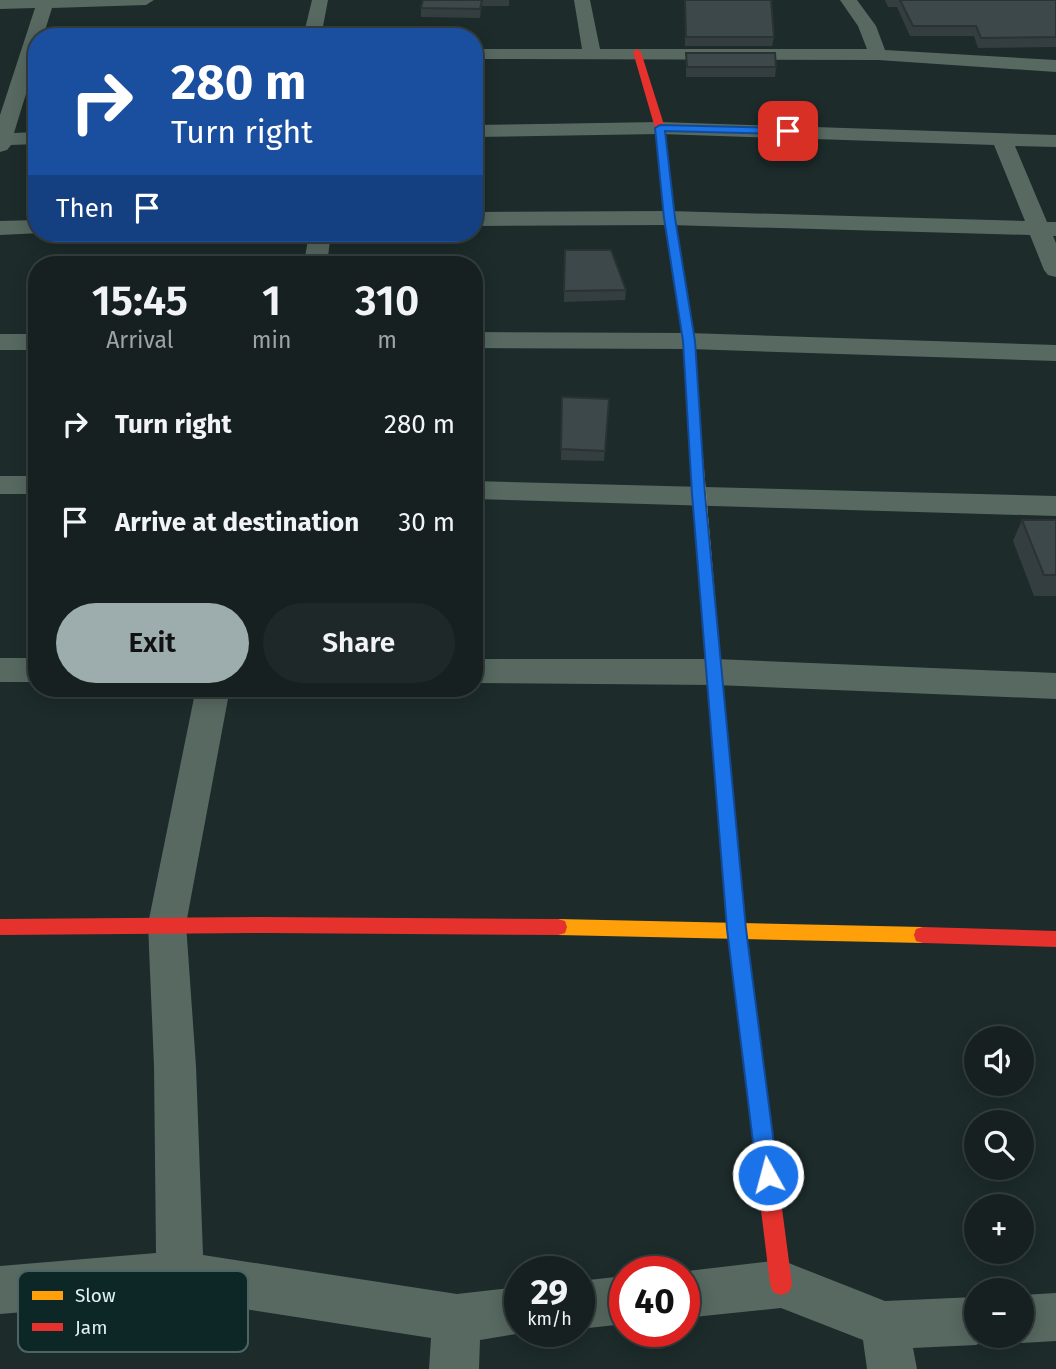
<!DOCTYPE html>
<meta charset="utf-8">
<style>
:root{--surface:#162020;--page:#1f2829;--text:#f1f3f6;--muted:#9ea3a5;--line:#353e3e;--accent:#9dacac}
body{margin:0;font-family:"Fira Sans",sans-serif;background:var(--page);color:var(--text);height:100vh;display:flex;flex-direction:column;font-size:26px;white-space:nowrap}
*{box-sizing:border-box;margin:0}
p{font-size:23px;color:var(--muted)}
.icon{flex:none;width:38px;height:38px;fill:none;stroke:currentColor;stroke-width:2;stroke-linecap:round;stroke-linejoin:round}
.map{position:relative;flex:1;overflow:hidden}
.details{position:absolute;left:28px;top:256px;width:455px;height:441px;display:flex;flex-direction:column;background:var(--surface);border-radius:28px;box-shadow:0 4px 18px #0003,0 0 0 2px var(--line)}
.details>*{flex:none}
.guide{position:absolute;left:28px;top:28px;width:455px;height:214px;border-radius:28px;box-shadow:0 4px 18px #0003,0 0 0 2px var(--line);background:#1a4fa0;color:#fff;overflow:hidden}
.buttons{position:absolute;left:964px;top:1026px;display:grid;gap:14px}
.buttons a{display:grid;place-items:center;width:70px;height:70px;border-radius:50%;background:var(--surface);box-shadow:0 4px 18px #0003,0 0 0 2px var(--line);font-size:35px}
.speed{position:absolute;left:504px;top:1256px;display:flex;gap:14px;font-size:35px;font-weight:700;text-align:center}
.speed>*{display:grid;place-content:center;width:91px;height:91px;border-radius:50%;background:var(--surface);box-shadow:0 4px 18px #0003,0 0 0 2px var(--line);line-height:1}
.speed small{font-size:18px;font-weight:400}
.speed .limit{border:10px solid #d22;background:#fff;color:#111}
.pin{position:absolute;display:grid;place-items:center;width:60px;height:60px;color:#fff;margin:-30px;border-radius:14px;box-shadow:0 4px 10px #0006}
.me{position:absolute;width:77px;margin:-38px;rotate:353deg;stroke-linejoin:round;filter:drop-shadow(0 0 5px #0008)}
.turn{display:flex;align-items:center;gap:24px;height:147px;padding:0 28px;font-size:32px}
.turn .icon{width:91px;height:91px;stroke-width:2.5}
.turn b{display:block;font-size:49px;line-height:60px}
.then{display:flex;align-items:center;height:66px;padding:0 28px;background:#0003;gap:14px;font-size:26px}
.eta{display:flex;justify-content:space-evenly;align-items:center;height:119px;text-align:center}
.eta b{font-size:42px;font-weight:600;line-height:49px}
.action{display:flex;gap:14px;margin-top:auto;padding:14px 28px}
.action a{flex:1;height:80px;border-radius:42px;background:var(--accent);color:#111;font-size:28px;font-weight:600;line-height:80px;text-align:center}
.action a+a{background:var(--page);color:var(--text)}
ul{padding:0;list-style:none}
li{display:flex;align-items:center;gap:21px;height:98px;padding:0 28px}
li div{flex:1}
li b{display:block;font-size:26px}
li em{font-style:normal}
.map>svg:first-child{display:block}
</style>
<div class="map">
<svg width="1056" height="1369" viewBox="0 0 1056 1369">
<rect width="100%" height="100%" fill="#1d2b2b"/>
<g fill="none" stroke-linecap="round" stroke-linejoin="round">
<g fill="#576961" fill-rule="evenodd">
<path d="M0,0H154L146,5L52,8L43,37H37V58L14,133L37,132V144L11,145L7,150L0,152V115L35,8L0,9Z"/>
<path d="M312,0H328L321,37H303Z"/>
<path d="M574,0H590L600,49H867L858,26L840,0H857L876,26L885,50L1056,60V72L878,60L474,59V49H582Z"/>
<path d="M660,122L1056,135V147L1015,146L1047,222H1056V236H1053L1056,243V277L1048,275L1044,270L1030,235L669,225L474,226V212L669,211L1025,221L994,145L660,134L474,137V125Z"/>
<path d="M37,220V233H41L0,235V221Z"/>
<path d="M309,233H331L327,264H304Z"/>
<path d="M474,332L689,333L1056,345V361L689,349L474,348Z"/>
<rect x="0" y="334" width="37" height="16"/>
<rect x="0" y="476" width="37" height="18"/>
<path d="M474,481L1056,496V516L474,499Z"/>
<rect x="0" y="658" width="37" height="24"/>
<path d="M474,659H715L1056,673V699L715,685L474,683Z"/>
<path d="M196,688H230L186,924L196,1066L203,1255L457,1294L520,1287V1332H528L480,1340L479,1369H429L431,1338L180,1299L0,1314V1266L156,1253L154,1066L148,924Z"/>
<path d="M781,1260L885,1301L976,1297V1335H994L976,1345L913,1348L917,1369H867L863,1340L781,1308L684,1318V1272H679Z"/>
<path d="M625,1276V1324L579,1329V1281Z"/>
<path d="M1056,1293V1341L1022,1343L1005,1336L1022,1335V1295Z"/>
</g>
<g fill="#ff9f0a" fill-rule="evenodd">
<path d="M692,396L698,400L730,768L728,773L722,775L716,773L714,768L686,400Z"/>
<path d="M558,919L923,927L930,929L932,935L930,941L923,943L558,935L551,933L549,927L551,921Z"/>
</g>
<g fill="#e5322d" fill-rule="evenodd">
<path d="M637,49L641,52L665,128L674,218L695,341L698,400L692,404L686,400L683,341L664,218L655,128L633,52Z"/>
<path d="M722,761L728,763L730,768L745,929L792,1284L789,1292L781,1295L773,1292L770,1284L727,929L714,768L716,763Z"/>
<path d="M264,917L558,919L565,921L567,927L565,933L558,935L264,933L0,935V919Z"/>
<path d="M923,927L1056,931V947L923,943L916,941L914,935L916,929Z"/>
</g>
</g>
<g fill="#343e40">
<path d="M423,0H509V6H482L480,18L421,17V8Z"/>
<path d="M685,0L774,37L772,46H685Z"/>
<path d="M885,0H1056V47L978,48L974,36H910L897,7H888Z"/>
<path d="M686,53L776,67L775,77H686Z"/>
<path d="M565,250L626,290L625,300L564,302Z"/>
<path d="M562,397L609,399L604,461L561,460Z"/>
<path d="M1022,520H1056V596H1034L1013,541Z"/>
</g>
<path fill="#2b3234" d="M482,0V6L480,18V9Z"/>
<g fill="#3d484a" stroke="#2b3234" stroke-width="2">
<path d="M423,0H482L480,9L421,8Z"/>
<path d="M685,0H771L774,37H686Z"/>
<path d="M900,0H1056V37L981,38L976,26H913Z"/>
<path d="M686,53H775L776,67H687Z"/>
<path d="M565,250H611L626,290L564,291Z"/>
<path d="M562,397L609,399L605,451L561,449Z"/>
<path d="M1022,520H1056V575H1044Z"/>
</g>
<path fill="#1a73e8" stroke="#114b97" stroke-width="2" d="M660,125L788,128L793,131L788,134L665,131L675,218L695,341L705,494L746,929L778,1175L775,1182L768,1185L760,1182L757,1175L727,929L692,494L683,341L664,218L655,128Z"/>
<rect x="18" y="1271" width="230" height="81" rx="10" fill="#0d2727" stroke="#4d6464" stroke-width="2"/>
<rect x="32" y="1291" width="31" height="9" fill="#ff9f0a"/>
<rect x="32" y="1323" width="31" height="8" fill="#e5322d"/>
<g font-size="19" fill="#e2f1f1">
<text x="75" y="1302">Slow</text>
<text x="75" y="1334">Jam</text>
</g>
</svg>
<div class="buttons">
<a><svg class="icon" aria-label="sound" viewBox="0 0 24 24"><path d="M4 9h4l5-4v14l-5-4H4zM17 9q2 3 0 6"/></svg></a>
<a><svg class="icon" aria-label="search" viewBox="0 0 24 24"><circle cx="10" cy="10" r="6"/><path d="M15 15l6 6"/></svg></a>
<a>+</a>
<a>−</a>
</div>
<div class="speed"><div>29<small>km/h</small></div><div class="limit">40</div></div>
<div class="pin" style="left:788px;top:131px;background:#d93025"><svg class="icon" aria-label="arrive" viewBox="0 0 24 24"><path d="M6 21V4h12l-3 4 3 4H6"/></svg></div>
<svg class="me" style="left:768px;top:1175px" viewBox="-20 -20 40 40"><circle r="17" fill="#1a73e8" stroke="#fff" stroke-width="3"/><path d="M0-11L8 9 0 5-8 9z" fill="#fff"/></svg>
<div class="guide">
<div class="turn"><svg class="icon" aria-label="right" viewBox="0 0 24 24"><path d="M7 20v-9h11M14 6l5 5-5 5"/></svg><div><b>280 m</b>Turn right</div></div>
<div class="then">Then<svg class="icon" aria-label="arrive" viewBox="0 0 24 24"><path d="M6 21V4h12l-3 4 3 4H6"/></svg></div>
</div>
<section class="details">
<div class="eta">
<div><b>15:45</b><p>Arrival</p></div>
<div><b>1</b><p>min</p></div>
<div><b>310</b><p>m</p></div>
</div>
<ul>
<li><svg class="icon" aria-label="right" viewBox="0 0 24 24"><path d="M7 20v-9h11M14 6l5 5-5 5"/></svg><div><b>Turn right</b></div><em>280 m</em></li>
<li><svg class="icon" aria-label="arrive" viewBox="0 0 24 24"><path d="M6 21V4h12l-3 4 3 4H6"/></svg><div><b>Arrive at destination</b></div><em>30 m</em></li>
</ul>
<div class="action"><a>Exit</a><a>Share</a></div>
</section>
</div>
